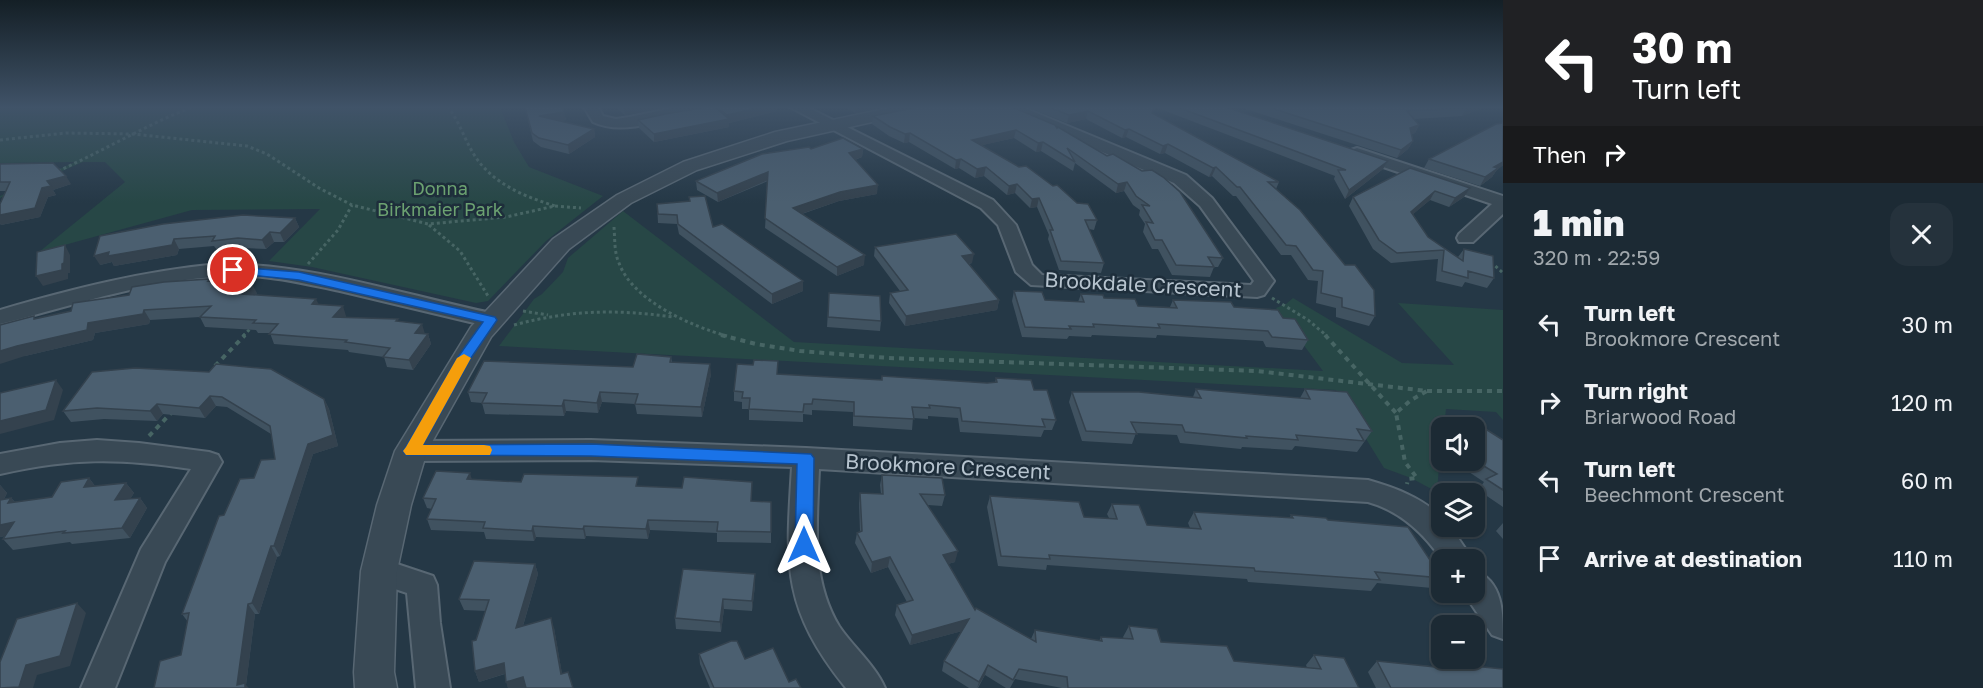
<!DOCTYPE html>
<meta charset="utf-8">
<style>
:root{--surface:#1c2a34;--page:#25323c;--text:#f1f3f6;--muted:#a0a7ac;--line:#3a464f}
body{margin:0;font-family:"Golos Text",sans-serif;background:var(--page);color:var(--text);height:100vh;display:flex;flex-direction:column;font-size:22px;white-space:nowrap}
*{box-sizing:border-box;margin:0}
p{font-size:20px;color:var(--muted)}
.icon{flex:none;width:33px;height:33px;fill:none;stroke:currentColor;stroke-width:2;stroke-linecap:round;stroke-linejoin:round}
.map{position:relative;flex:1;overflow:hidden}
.panel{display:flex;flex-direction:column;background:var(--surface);width:480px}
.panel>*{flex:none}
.top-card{background:#202124;color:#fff;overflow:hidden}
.tools{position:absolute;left:1431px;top:417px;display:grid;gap:12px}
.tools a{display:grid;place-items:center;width:54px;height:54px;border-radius:12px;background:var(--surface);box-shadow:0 2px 4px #0004,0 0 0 2px var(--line);font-size:30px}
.pin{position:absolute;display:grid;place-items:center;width:51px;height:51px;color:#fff;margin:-26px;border:3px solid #fff;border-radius:50%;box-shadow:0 2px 6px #0007}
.me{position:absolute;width:66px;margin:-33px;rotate:0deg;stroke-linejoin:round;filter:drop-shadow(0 0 4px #0008)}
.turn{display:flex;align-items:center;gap:21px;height:126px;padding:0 30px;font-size:27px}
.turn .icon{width:78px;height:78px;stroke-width:2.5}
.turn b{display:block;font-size:42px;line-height:51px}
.then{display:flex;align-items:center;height:57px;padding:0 30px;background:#0003;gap:12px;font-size:22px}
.round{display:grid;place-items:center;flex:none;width:63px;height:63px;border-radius:18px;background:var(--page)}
.head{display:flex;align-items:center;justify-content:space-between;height:102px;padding:0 30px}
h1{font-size:36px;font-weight:800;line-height:45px}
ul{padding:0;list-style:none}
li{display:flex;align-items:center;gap:18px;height:78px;padding:0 30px}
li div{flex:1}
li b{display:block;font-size:22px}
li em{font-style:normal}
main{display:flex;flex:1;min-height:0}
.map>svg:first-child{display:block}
</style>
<main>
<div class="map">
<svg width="1503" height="688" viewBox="0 0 1503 688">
<rect width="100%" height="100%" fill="#253846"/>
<g fill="#274746">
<path d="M0,107H500L514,142L529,167L603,196L546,241L488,301L476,303L312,267L269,261L320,209L192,210L39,252L125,182L105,162H83L0,198V196L75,162L0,163Z"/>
<path d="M623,211L794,342L1323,371L1276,308L1286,304L1293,298L1402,363L1454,365L1398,303L1503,310V420L1496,412L1446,409L1444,427L1442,428L1437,492L1411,478L1384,468L1336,390L499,346L534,299L542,294L563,272L568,258Z"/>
</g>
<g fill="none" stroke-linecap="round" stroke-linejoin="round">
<defs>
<g id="minor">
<path d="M584,107H598L603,116L616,119L629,117L678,107H701L699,110C668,118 624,137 593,122Z"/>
<path d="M790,107H807L993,200L1016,225L1032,265L1042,275L1251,285L1254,281L1200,206L1174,183L1005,110L1003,107H1022L1186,175L1212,198L1274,281L1264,295L1257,297L1031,285L1016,272L998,225L981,208Z"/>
<path d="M1357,148L1503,196V214L1473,242H1459L1457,238L1459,234L1492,204L1351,156L1349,153L1351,150Z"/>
<path d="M218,264C310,263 401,294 491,313L499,315L502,320L499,325L491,327C441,315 390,303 340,291C310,285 280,277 250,276C163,274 83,303 0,324V310C72,289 143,271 218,264Z"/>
<path d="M97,440L139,443L209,452L218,455L222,462L165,562L115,688H81L141,549L191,469C117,458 73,458 0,474V454L60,443Z"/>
<path d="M591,440L806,448L1368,480C1396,488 1420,497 1442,517V526H1450L1473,560H1442C1423,532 1400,511 1368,502L819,469C817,522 810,578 839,626C853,647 875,665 885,688H846C781,607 786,565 792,467L591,460L411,461L402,458L398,451L402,444L411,441Z"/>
<path d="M379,558L433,576L437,585L440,623L450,688H416L407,593L368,580L364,571L368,562Z"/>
<path d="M1474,570C1503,581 1503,612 1503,639L1492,635L1463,592H1474Z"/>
</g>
<path id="tertiary" d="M894,107H926L923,111L917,112L787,141L697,170L631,203L569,249L491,337L427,451L411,505L397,571L394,672L397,688H355L354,672L361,571L377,505L395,451L471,327L553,239L617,195L683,162L775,132Z"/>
</defs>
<use href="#minor" stroke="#586773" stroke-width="4"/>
<use href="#tertiary" stroke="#586773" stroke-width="3"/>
<g stroke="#476564" stroke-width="3" stroke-dasharray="3 3" stroke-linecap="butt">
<path d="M0,140L66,133L133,134L247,146L267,154L319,188L352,205L428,224L506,217L555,206C523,196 491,183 473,153C464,138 459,121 448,107"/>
<path d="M58,171C103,151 146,125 192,107"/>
<path d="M555,206L581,208"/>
<path d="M429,225L460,251L488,296"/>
<path d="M614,227C615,239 614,252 619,263C633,301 691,326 727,336"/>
<path d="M1491,262L1503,273"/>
<path d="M308,264L338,230L352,205"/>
<path d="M1272,298L1308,320L1327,336"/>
<path d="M523,311L548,315"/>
<path d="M514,325C570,310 615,309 673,317"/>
<path d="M243,336L253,326"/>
</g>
<g stroke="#476564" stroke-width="4" stroke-dasharray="5 5" stroke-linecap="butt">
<path d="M721,335L756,344L800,351L889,358L1257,371L1427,391L1411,400L1396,413L1405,462L1417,478L1408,479L1407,484"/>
<path d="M1325,335L1396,413"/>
<path d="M215,366L245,335"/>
<path d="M1427,391H1503"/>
<path d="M149,436L173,411"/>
</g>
<use href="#minor" fill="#394955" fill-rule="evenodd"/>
<use href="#tertiary" fill="#394955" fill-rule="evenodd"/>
</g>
<g fill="#405260">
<path d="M525,107H562L566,120L560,121L594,129L595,137L569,154L541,147L533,141Z"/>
<path d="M615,107H655L656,109L625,115Z"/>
<path d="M707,107H777V111L729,123V127L654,142L639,128L638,120Z"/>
<path d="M846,107H885L855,113Z"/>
<path d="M1027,107H1226L1388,161L1383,169L1345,199L1334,179L1335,176L1155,107L1152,114L1279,182L1276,189L1375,316L1369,326L1336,317V308L1316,303L1318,281L1308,280L1291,255H1281L1236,196H1233L1212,176L1209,177L1165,153L1160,154L1126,137L1122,138L1086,119L1067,123Z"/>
<path d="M1240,107H1486L1462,116L1414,119L1419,125L1415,133L1411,134L1413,141L1408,149L1397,158Z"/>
<path d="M873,116L1057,128L1058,127L1223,258L1218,267H1214L1210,277L1172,275L1158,249H1152L1143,232L1145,224L1139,215L1140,210L1133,205L1124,191L1116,193L1075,163L1073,171L1041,151L1036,152L1014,138L982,145L1097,220L1094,230L1089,229L1104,263L1101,273L1059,270L1048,239L1049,235L1037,207L1030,208L1015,193L1007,195L984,176L975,178L959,168L955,169L909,142L904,143L889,136L872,124Z"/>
<path d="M1503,123V165L1496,171L1492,177L1480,186L1424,168L1429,159Z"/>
<path d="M811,149H863L862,157L855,160L877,194L839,201L802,214L864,265L837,276L765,228L768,181L718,202L697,190L696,181Z"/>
<path d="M0,164L71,184L53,190L56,195L48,197L40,217L1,225L0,223V204L6,191H0Z"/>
<path d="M1410,168L1464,197L1449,207L1430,200L1413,214L1428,237L1458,257L1464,249L1494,278L1487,288L1465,282L1462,287L1436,281L1438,259L1391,263L1373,249L1349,206L1353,197Z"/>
<path d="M689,197L713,227L803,281V291L772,304L679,234L677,224L658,223L657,204L689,201Z"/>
<path d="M295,218L299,227L284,242H274L266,249L242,248L217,250L214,246L179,249L177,255L114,266L112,262L100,265V236Z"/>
<path d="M875,247L972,263L969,264L999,300L997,310L905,326L889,303L890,293L900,291L874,256Z"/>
<path d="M210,279L211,282L257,293L255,295L319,304L346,316L345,317L399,322L425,334H428L431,344L413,370L387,367L384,357L349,352L348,350L274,344L270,333H258L256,330L205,327L200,317L150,320L149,324L95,333L93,340L25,356L36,319L71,311L129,295Z"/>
<path d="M1014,291L1045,300L1078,302L1081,294L1138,306L1170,307L1173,300L1234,307L1283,318L1308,340L1302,350L1266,347L1263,341L1157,335L1156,338L1092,335L1091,337L1069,336L1067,339L1022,337L1012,301Z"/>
<path d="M829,293L881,321L880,331L827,327Z"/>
<path d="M671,357L672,362L711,374L702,417L637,414L635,404L602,402L598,413L566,411L564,416L485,414L482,403L471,402L468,392L633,367Z"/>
<path d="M92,372L324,399L329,409L338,446L313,454L280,556L277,557L259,614H255L246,685L181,655L188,622L182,614L224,515L254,478L275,459L271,434L227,407L216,406L205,418L163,414L157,421L104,419L71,422L63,411Z"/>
<path d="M778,374L881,380L882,376L987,383H995L996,378L1034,390L1056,420L1052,430H1044L1041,437L960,432L958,418L928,416V419L913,418L912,430L853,426V412L812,410V415L803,414V422L749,420V409H742V402L734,401V391Z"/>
<path d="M1196,389L1300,398L1305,389L1372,431L1357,452L1295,446L1292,450L1242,447L1241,449L1180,443L1177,435L1136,433L1132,444L1082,441L1069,402L1072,392L1193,397Z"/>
<path d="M1474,433L1503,440V507L1478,490L1484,482L1451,460H1474Z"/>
<path d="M882,475L945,495L942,506L928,505L955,562L948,564L975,610L1031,639L1035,630L1099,641L1101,637L1124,639L1123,637L1129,626L1161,642L1234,661L1307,668L1306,665L1314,655L1359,688H1062L1015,679L1010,688H1006L985,675L978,688H969L942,671L944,661L962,631L910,645L895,615L897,605L907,602L888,567L871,573L855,543L857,533L860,532L859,503L860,493L881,494L880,485Z"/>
<path d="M89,478L95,486L126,483L134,493L130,499L140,498L147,508L130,538L72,544L70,542L13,550L3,539L5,536L0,537V485L7,493L4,499L11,498L15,502L52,497Z"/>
<path d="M472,480L640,486L751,501L771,502V543L717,542V533L650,530L648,539L586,536L585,539L536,537L534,541L486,539L484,532L431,530L427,519L432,509L427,508L423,498Z"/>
<path d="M990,496L1084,517L1109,518L1107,514L1112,504L1147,525L1190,528L1188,523L1194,512L1290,518L1291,515L1328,520L1442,578L1432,588L1377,583L1371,591L1248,582L1247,579L1047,565L1046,570L998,566L987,507Z"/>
<path d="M1503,523V539L1496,531Z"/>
<path d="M535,564L538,574L523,626L554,628L562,674L523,688H508L505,674L479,682L475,671L486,611L464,610L459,599Z"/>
<path d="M755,585L752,611L724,609L721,632L676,629L675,618Z"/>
<path d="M699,654L745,659L801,688H710L700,664Z"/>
<path d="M1377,661L1440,667L1443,663L1503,688H1376L1368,672Z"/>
</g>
<g fill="#34424e">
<path d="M624,107H655L656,109L625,115Z"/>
<path d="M762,107H777V111L729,123V127L654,142V134L727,120V115Z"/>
<path d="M856,107H885L855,113Z"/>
<path d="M1469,107H1486L1462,116L1466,108Z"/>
<path d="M1088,111L1086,119L1067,123L1069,115Z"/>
<path d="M564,112L566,120L540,124L539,116Z"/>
<path d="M1419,125L1415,133L1405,136L1410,128Z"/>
<path d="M594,129L595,137L569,154L568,145Z"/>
<path d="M1129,129L1126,137L1122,138L1125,130Z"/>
<path d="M1016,130L1014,138L970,148L972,140Z"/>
<path d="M910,133L909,142L904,143L905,134Z"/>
<path d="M1413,141L1408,149L1397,158L1401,150Z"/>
<path d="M1043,142L1041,151L1036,152L1038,143Z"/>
<path d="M1168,144L1165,153L1160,154L1163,146Z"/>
<path d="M863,149L862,157L848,162L849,153Z"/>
<path d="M961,159L959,168L955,169L956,160Z"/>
<path d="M1503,160V165L1496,171L1492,177L1480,186L1485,177L1494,167Z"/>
<path d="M1388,161L1383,169L1345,199L1349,190Z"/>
<path d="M986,167L984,176L975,178L977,169Z"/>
<path d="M1216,167L1212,176L1209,177L1213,168Z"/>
<path d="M768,172V180L718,202L717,193Z"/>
<path d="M66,176L71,184L53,190L56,195L48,197L40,217L1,225L0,223V215L42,188L47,181Z"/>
<path d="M1127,182L1124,191L1116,193L1118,184Z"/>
<path d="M1017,184L1015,193L1007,195L1009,186Z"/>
<path d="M878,185L877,194L839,201L792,217L793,208L840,192Z"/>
<path d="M1470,188L1464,197L1449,207L1455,198Z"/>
<path d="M1435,191L1430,200L1405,221L1411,212Z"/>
<path d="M1039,198L1037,207L1030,208L1032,199Z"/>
<path d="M295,218L299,227L284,242L280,233Z"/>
<path d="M270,232L274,242L266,249L262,240Z"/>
<path d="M174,239L179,249L177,255L114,266L112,262L100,265L94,256L109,252Z"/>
<path d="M65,245L70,255V273H68V279L43,286L36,276L62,264Z"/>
<path d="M974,254L972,263L960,265L962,256Z"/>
<path d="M865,255L864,265L837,276V267Z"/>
<path d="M803,281V291L772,304V294Z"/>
<path d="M252,284L257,293L247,304L242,294Z"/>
<path d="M316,299L321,309L312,304Z"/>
<path d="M999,300L997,310L905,326L906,316Z"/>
<path d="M343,306L346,316L337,327L333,317Z"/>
<path d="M144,310L150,320L149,324L95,333L93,340L25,356L0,364V351L88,323Z"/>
<path d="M422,324L425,334L415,333Z"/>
<path d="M428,334L431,344L413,370L409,360Z"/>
<path d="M710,364L711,374L702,417L701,407Z"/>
<path d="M56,380L63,390L54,420L0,434V421Z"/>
<path d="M600,392L602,402L598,413L597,403Z"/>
<path d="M210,396L216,406L205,418L199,408Z"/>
<path d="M324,399L329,409L338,446L313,454L280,556L274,546L308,444Z"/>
<path d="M564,400L566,411L564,416L562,406Z"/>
<path d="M157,404L163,414L157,421L150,411Z"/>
<path d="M470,473L473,483L467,479Z"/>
<path d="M89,478L97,489L84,487Z"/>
<path d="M126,483L134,493L123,511L115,500Z"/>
<path d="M0,485L7,493L0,507Z"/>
<path d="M11,498L20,508L8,503Z"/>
<path d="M140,498L147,508L130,538L122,528Z"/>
<path d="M648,520L650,530L648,539L646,529Z"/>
<path d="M14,522L23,532L0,537V525Z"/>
<path d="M533,526L536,537L534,541L532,531Z"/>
<path d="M584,526L586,536L585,539L583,529Z"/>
<path d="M271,546L277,557L259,614L252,603Z"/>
<path d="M958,551L955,562L940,566L943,555Z"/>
<path d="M890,557L888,567L871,573L872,562Z"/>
<path d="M535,564L538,574L519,639L516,628Z"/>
<path d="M755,574V585L752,611V601Z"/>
<path d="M723,599L724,609L721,632L720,622Z"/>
<path d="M77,603L86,613L70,666L37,675L33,688H16L26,665Z"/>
<path d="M248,604L255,614L246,685L249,688H239L237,685Z"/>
<path d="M551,618L554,628L564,685L561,674Z"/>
<path d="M969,619L966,630L910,645L912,635Z"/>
<path d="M504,663L507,673L479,682L475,671Z"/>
<path d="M988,665L985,675L977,688L979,682Z"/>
<path d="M523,677L527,687L523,688H508L506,682Z"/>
</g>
<g fill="#4b5f70" stroke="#34424e" stroke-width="1.5">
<path d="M525,107H562L564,112L539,116L594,129L568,145L539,138L532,133Z"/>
<path d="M707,107H715L729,119L654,134L638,120L665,114Z"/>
<path d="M717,107H762L727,115Z"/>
<path d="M918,107H1012L1055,125L1057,128L1058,127L1107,156L1113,154L1142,171L1152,170L1163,177L1180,192L1223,258L1208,257L1214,267L1176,265L1162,240H1155L1146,222L1153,223L1142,205L1150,206L1136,196L1127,182L1118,184L1067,148L1075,162L1043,142L1038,143L1016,130L972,140L1019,167L1026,166L1053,186L1057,185L1077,203L1088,204L1097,220H1085L1104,263L1061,261L1050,230H1053L1039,198L1032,199L1017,184L1009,186L986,167L977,169L961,159L956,160L910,133L905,134L890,127L873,116Z"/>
<path d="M1048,107H1155L1152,113L1279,182H1268L1300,210L1345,265H1355L1374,290L1375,316L1342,307V298L1321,293L1323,271L1313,270L1296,246L1286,245L1240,187H1237L1216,167L1213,168L1168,144L1163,146L1129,129L1125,130L1088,111L1069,115Z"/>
<path d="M1177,107H1226L1388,161L1349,190L1338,170H1346Z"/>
<path d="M1268,107H1469L1466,108L1407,111L1419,125L1410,128L1413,141L1401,150Z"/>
<path d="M1503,123V162L1494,167L1498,168L1485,177L1429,159L1496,124Z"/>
<path d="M843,138L863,149L849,153L878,185L840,192L793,208L865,255L837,267L765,218L768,172L717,193L696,181L762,154L809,147L811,149Z"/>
<path d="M53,163L66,176L47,181L51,186L42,188L35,208L0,215V204L10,182H0V164Z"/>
<path d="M1410,168L1470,188L1455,198L1435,191L1411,212L1428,237L1463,261L1464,249L1493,256L1494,278L1468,271V278L1442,271L1444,250L1397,253L1379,240L1353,197Z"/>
<path d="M705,196L713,227L722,224L803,281L772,294L678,224L677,215L658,214L657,204L690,201L689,197Z"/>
<path d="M243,215L295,218L280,233L270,232L262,240L238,238L212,241L215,236L174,239L172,245L108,256L109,252L94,256L100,236L163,224Z"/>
<path d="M956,234L974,254L962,256L999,300L906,316L890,293L908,290L875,247Z"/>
<path d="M65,245L64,263L62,264V270L36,276L37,252Z"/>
<path d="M210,279L208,281L252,284L242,294L316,299L312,304L343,306L333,317L398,319L396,321L422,324L415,333L428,334L409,360L383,357L390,348L345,342L347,340L269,334L278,324L253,323L256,320L200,317L211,306L144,310L143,314L88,323L87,330L17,346L0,351V325L34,316V319L71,311L73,303L129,295L132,287L164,282Z"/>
<path d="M1014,291L1042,292L1045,300L1084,302L1081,294L1103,295L1104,298L1135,299L1138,306L1177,308L1173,300L1231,302L1234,307L1278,310L1283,318L1295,319L1308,340L1272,337L1268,331L1158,324L1160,328L1093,324L1094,327L1069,326L1071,329L1025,327Z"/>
<path d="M829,293L880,296L881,321L828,317Z"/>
<path d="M637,354L671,357L670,362L710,364L701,407L635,404L638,394L600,392L597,403L564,400L562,406L482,403L487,393L468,392L484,361L633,367Z"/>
<path d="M754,360L778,361L777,374L882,380V376L987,383L997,382L996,378L1031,380L1034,390H1047L1056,420L1042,419L1045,427L962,421L960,408L929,405L930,408L912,407L914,419L854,416V402L813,399L812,404H804L803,412L749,409L750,398H742L743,392L734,391L737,364L753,365Z"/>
<path d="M216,364L271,369L324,399L333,435L308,444L274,546H271L252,603L248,604L237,685L245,683V688H154L160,661L181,655L189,613L182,614L219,516L224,515L240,479L254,478L261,460L275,459L270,426L222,397L210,396L199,408L157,404L150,411L97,408L63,411L92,372L135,368L209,372Z"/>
<path d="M56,380L46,410L0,421V393Z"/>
<path d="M1196,389L1310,399L1305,389L1347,392L1372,431L1357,429L1364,441L1296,435L1298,440L1246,436L1247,438L1185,432L1182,425L1131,422L1137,434L1086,431L1072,392H1139L1201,398Z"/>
<path d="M1484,428L1503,440V490L1486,479L1497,474L1474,460V433Z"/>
<path d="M436,471L470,473L467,479L521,482L524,474L638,477L636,486L682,488L684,477L752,482L751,501L771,502V532L717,531L718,522L648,520L646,529L584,526L583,529L533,526L532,531L483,528L485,522L427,519L436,499L423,498Z"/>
<path d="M882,475L942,478L945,495L920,494L958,551L943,555L975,610L976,608L1036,642L1035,630L1102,641L1101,637L1133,639L1129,626L1157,629L1161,642L1227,646L1234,661L1321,669L1314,655L1344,658L1359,688H1068L1067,677L1019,669L1013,680L988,665L979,682L944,661L969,619L912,635L897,605L913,600L890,557L872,562L857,533L862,531L860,493L883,494Z"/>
<path d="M89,478L84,487L126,483L115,500L140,498L122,528L63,533L65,531L3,539L14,522L0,525V500L11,498L8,503L52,497L61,482Z"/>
<path d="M990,496L1079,502L1084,517L1117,519L1112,504L1139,505L1147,525L1201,529L1194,512L1293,518L1291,515L1326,518L1328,520L1408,527L1442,578L1375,572L1380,580L1255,571L1254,568L1049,555L1050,559L1001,556Z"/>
<path d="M474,561L535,564L516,628L551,618L561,674L568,672L573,688H526L523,677L506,682L504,663L475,671L472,641L476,640L489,600L459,599Z"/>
<path d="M683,569L755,574L752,601L723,599L720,622L675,618Z"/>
<path d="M77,603L60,656L26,665L19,687L0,688V662L17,619Z"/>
<path d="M731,641H737L745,659L773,648L789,682L796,679L801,688H714L699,654Z"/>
<path d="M1377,661L1446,668L1443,663L1503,669V688H1391Z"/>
</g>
<linearGradient id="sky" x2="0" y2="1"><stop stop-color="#141f26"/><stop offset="0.53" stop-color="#405368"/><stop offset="1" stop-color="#405368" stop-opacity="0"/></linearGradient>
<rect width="1503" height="203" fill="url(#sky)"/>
<path fill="#1a73e8" stroke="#114b97" stroke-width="1.5" d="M233,267L299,272L495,317L497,320L471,358L423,445L591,444L811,454L814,458L813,545L810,550L804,552L798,550L795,545L797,464L591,456L406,455L403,451L406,447L458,357L483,322L299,280L228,273L227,270Z"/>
<path fill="#f59e0b" d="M464,354L471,358L423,445H484L490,446L492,450L490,455H406L403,451L406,447L457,358Z"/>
<g text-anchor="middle" stroke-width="5" stroke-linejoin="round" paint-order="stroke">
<g font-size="18" fill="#6ca271" stroke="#1e2e3b">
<text x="440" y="195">Donna<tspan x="440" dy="21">Birkmaier Park</tspan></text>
</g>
<g font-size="21" fill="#b7c4cf" stroke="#1e2e3b">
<text transform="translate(1143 285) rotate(3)" y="7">Brookdale Crescent</text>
<text transform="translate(948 467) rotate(3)" y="7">Brookmore Crescent</text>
</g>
</g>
</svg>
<div class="tools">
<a><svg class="icon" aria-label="sound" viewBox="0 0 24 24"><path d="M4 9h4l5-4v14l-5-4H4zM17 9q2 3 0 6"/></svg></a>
<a><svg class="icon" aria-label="layers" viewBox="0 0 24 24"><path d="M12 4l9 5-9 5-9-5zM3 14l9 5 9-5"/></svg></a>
<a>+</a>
<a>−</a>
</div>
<div class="pin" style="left:233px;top:270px;background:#d93025"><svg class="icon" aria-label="arrive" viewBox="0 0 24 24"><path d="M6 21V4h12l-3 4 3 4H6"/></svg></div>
<svg class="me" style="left:804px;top:545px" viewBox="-20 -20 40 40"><path d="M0-17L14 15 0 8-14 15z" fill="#1a73e8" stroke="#fff" stroke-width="4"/></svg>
</div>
<section class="panel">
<div class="top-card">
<div class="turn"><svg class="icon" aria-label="left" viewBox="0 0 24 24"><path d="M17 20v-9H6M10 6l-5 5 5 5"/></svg><div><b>30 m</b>Turn left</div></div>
<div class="then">Then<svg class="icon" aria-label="right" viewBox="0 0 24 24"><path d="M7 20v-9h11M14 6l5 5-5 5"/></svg></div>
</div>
<div class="head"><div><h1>1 min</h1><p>320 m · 22:59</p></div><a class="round"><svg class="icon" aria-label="close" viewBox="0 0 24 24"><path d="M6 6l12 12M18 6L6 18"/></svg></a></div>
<ul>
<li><svg class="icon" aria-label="left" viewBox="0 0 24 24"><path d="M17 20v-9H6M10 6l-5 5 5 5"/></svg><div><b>Turn left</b><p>Brookmore Crescent</p></div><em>30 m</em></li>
<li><svg class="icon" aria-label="right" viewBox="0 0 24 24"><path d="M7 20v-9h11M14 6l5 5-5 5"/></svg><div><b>Turn right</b><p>Briarwood Road</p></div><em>120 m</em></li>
<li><svg class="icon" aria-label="left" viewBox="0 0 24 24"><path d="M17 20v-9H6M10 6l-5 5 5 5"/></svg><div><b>Turn left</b><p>Beechmont Crescent</p></div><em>60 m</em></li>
<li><svg class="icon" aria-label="arrive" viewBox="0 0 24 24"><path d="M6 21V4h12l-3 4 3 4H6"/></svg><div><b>Arrive at destination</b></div><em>110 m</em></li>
</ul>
</section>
</main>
